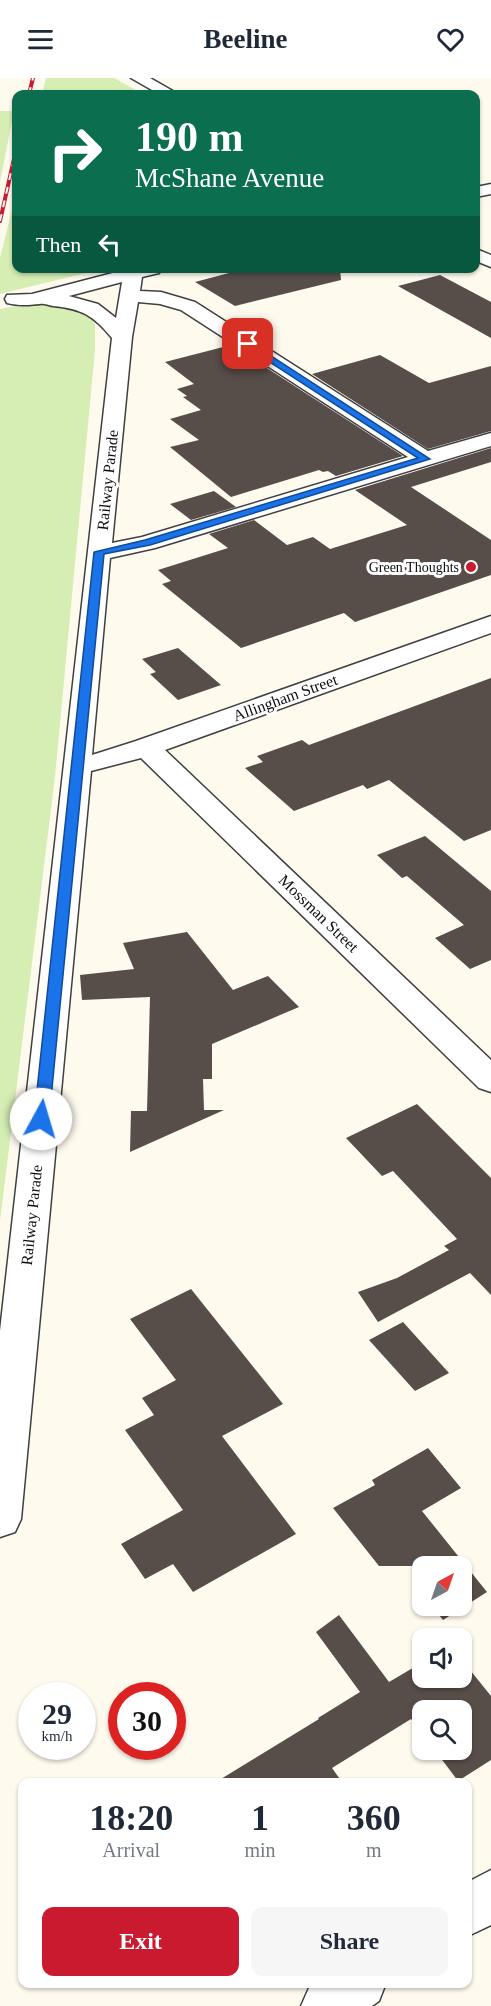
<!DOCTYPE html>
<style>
:root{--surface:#fff;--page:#f6f6f7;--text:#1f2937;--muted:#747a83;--accent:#c91a2f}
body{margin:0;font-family:Georgia,serif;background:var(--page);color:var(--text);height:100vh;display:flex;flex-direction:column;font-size:22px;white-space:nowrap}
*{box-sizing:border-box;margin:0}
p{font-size:20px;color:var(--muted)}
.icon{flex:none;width:33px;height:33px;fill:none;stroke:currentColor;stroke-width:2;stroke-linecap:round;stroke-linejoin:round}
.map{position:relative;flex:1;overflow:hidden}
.drawer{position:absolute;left:18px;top:1700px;width:454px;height:210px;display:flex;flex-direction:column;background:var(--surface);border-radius:12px;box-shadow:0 2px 4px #0004}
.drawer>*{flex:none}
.banner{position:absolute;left:12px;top:12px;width:468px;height:183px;border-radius:12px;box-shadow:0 2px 4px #0004;background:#0b6e4f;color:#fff;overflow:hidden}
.needle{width:39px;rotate:40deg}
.buttons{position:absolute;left:412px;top:1478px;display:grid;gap:12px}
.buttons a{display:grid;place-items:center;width:60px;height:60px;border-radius:12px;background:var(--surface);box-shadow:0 2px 4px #0004;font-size:30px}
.speed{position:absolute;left:18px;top:1604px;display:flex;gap:12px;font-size:30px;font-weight:700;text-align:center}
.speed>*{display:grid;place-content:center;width:78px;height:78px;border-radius:50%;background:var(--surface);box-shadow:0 2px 4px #0004;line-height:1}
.speed small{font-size:15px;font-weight:400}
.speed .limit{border:9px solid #d22;background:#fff;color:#111}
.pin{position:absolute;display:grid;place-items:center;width:51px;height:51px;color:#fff;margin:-26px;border-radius:12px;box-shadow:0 3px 9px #0006}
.me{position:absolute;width:66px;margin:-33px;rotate:6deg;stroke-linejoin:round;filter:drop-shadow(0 0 4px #0008)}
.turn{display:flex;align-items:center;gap:21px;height:126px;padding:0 24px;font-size:27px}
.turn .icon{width:78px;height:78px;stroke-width:2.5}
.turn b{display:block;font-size:42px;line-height:51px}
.then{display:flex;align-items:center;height:57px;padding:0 24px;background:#0003;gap:12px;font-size:22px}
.eta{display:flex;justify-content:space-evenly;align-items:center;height:102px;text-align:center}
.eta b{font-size:36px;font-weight:600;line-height:42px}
.cta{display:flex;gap:12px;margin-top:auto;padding:12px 24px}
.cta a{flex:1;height:69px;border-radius:12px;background:var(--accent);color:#fff;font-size:24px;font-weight:600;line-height:69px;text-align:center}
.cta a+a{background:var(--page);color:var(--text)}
header{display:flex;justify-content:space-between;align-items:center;height:78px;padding:0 24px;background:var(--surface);font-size:27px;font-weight:600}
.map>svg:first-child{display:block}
</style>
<header><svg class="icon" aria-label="menu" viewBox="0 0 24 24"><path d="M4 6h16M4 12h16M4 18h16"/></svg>Beeline<svg class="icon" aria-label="heart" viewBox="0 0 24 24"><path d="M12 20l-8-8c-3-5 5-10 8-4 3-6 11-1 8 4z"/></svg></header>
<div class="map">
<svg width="491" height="1928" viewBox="0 0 491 1928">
<rect width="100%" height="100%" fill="#fffaee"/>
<g fill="#d6edb4">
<path d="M46,0H114L143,16H42Z"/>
<path d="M0,33H14L0,104Z"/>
<path d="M16,115V190L102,191L0,216V180Z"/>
<path d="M28,226H55L86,234L95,246V272L55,699L0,1143V231Z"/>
</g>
<g fill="#574d49">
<path d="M248,190H340L341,202L235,228L195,204Z"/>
<path d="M440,197L491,224V260L398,208Z"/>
<path d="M231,267L403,378L336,398L328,393L323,394L319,392L231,419L170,369L199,362L170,341L201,332L183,319L187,318L177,311L194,306L165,284Z"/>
<path d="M380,277L429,305L491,288V353L428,371L312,296Z"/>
<path d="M491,370V384L411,409L491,462V497L355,544L344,535L241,570L162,506L171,503L158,492L228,470L209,456L254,442L287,467L313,459L330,471L407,447L355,412Z"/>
<path d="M214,413L236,429L191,442L170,426Z"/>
<path d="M178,570L221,607L178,622L150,596L156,594L142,581Z"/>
<path d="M491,600V752L464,763L389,702L367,711L363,707L294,733L245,690L263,684L257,678L302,662L309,667Z"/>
<path d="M425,758L491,813V882L470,891L435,860L464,847L407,798L402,800L377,777Z"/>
<path d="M187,854L233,912L268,898L299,929L212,966V1001H203L204,1032H224L130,1074L131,1033H147L150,919L82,922L80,897L134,891L123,865Z"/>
<path d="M417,1026L491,1100V1217L470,1195L378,1244L358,1214L397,1200L449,1172L444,1168L457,1161L393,1093L382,1098L346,1060Z"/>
<path d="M191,1211L283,1326L222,1358L296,1456L193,1514L173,1486L145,1501L121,1466L183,1432L125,1352L154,1337L142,1320L176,1302L130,1241Z"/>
<path d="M403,1244L449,1295L415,1313L369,1262Z"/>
<path d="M428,1370L461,1410L422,1433L487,1514L443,1542L431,1527H462V1488H379L333,1430L375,1407L372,1402Z"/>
<path d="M339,1537L389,1604L423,1584V1599H462V1582L491,1618V1682L458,1703L434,1671H462V1632H423V1657L411,1641L332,1690L342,1704H216L319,1641L318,1640L360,1614L316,1554Z"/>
</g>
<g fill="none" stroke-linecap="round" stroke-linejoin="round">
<defs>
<g id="minor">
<path d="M131,0H150L178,16H159Z"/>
<path d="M491,106V116L476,119V109Z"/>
<path d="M476,171L491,177V189L476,183Z"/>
<path d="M132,190L161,191L159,195L142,199L140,213L161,214L195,224L428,373L491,355V368L155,470L110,480L92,677L136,663L491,538V555L165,672L491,982V1014L479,1010L141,680L91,693L21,1441L15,1454L0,1459V1253L112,260C93,237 82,231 53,228C48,227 43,225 40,226C28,227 19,228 7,225L5,221L7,217L32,216ZM122,204L116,240L98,226L69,218ZM138,224L160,226L181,232L408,379L142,459L112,465L132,259Z"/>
<path d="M491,1792V1847L468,1858V1804Z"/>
<path d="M316,1905H386L379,1923L372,1928H301L309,1910Z"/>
</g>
</defs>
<use href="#minor" stroke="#404040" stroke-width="3"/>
<use href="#minor" fill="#fff" fill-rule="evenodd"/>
<defs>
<g id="rail">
<path d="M29,16L33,0"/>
<path d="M0,143L16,72"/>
</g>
</defs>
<use href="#rail" stroke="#c91a2f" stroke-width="4"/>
<use href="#rail" stroke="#fff" stroke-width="2" stroke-dasharray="7" stroke-linecap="butt"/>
</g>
<path fill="#1a73e8" stroke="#114b97" stroke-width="1.5" d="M245,265H251L430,381L150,467L104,476L49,1041L41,1046L34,1041L94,474L145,462L418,380L245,268Z"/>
<circle fill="#c91a2f" stroke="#fff" stroke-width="2" cx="471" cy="489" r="6"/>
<g text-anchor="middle" stroke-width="6" stroke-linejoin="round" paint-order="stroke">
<g font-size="14" fill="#0d0d0d" stroke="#fff" text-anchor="end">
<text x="459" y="494">Green Thoughts</text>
</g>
<g font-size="16" fill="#0d0d0d" stroke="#fff">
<text transform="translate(107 402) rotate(-84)" y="6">Railway Parade</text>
<text transform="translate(285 619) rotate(-20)" y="6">Allingham Street</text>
<text transform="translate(319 835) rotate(44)" y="6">Mossman Street</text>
<text transform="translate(31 1137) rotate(-84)" y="6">Railway Parade</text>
</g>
</g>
</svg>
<div class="buttons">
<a><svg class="needle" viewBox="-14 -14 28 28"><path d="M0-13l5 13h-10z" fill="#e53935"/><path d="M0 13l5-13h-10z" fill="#747a83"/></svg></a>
<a><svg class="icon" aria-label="sound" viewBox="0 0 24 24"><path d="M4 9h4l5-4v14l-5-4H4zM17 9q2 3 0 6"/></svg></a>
<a><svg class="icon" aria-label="search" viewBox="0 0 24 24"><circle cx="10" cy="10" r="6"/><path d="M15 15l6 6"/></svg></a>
</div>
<div class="speed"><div>29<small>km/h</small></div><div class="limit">30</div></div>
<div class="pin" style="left:248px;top:266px;background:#d93025"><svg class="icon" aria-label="arrive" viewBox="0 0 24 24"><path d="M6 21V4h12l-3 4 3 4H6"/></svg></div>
<svg class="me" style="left:41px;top:1041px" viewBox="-20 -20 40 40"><circle r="19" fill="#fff"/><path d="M0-13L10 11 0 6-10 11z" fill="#1a73e8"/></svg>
<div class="banner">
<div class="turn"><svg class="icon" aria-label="right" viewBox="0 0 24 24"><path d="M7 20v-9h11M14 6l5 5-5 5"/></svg><div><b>190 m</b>McShane Avenue</div></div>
<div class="then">Then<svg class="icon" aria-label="left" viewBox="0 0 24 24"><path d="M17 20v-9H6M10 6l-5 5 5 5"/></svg></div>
</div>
<section class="drawer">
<div class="eta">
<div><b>18:20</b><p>Arrival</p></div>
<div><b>1</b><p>min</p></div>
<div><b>360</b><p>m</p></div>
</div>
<div class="cta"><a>Exit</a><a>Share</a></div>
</section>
</div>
